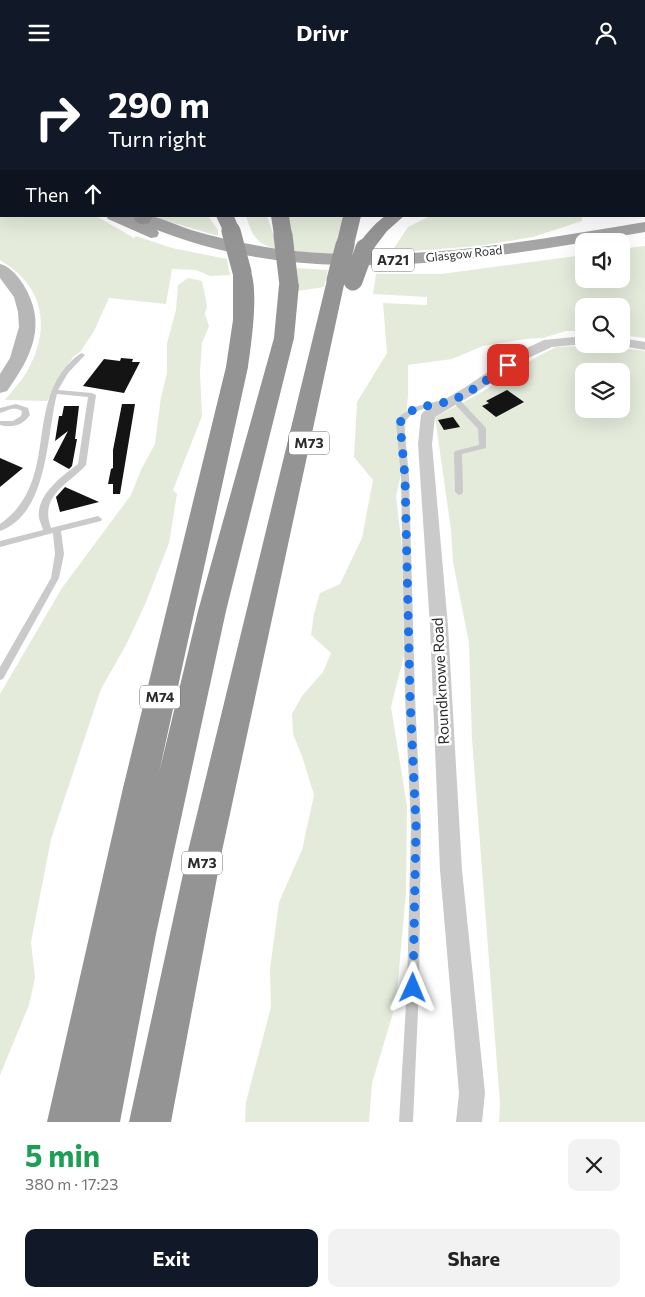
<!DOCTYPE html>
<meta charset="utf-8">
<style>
:root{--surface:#fff;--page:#f2f2f2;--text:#222;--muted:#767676;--accent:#111827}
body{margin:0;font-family:Commissioner,sans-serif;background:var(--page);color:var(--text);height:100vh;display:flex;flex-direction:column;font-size:19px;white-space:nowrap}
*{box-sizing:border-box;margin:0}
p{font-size:16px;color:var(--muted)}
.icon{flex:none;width:28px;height:28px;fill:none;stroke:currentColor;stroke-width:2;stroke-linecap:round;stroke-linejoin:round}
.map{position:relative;height:1057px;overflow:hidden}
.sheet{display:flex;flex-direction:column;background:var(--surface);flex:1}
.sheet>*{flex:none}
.hud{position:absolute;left:0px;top:0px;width:645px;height:152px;box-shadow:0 5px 20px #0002;background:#111827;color:#fff;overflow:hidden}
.fabs{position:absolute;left:575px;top:168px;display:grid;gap:10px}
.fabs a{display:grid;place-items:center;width:55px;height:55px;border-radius:10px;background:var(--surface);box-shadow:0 5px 20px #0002;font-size:25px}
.pin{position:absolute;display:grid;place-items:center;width:42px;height:42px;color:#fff;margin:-21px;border-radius:10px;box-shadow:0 2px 8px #0006}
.me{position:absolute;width:55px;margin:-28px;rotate:1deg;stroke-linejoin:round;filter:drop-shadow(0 0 4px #0008)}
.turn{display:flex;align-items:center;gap:18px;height:105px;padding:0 25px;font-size:22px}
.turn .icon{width:65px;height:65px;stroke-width:2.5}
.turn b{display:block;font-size:35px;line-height:42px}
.then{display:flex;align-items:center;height:48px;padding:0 25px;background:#0003;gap:10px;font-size:19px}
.round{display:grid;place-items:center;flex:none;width:52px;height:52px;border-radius:10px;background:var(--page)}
.headline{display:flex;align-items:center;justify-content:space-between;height:85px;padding:0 25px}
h1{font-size:30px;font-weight:700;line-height:38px;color:#1e9e55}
.action{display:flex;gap:10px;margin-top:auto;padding:10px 25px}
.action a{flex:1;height:58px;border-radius:10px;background:var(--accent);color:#fff;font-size:20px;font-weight:700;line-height:58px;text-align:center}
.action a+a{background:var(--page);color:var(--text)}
header{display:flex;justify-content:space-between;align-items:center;height:65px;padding:0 25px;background:var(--accent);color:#fff;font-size:22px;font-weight:700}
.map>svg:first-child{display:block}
</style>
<header><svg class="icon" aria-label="menu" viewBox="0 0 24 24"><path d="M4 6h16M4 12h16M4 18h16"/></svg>Drivr<svg class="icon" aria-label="person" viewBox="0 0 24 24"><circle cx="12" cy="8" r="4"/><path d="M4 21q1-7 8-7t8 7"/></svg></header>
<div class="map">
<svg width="645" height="1057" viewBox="0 0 645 1057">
<rect width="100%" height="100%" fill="#fff"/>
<g fill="#e4ebdb" fill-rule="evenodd">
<path d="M0,96L1,151H96L134,173L136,171L172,183L227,194L230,210L210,211L196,205L172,204L166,239L109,233L94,266L81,286L73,292L47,336L5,335C14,324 24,313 30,301C51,258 42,220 0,195Z"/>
<path d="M158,151H208L218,165V171L157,153Z"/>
<path d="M246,151H267L275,174L276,184C255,178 253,171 246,151Z"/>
<path d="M287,151H343L333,190L295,186Z"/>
<path d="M430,151H582V156L533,172L479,181L400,187L392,186L408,162Z"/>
<path d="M645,181V273L621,270V241H584V266H566L543,273L525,274L483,281L452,294L408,300V330L404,380L405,393L396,431L402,483L404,590L391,642L407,741L406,827L396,938L372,1018L369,1057H245L246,1037L271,942L270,904L279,837L302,785L314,730L302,691L293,669L292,649L302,631L323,607L331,588L311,570L314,549L320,528L340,519L362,473L373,415L354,392L357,337L387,288L383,238L427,240V232L373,229L376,209H441L584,190V214H621V184Z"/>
<path d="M297,203L328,205L324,222L298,226Z"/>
<path d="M188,213L202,216L207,241L205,249L209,261L202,278L200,308L202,351L173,425L177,429L169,478L146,537L126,580L101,624L51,774L31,877L35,913L29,940L0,1010V629L62,523L131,430L141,405L155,379L161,332L167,308V278L176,245L178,220Z"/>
<path d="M601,280L645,286V1057H499L500,1039L472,674L469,578L453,497L451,465L435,352L477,330L540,290L556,282ZM584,306H621V344H584Z"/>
</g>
<g fill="#141414">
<path d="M121,293L133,294L132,297H140L124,328L83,321L104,294L120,296Z"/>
<path d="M507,325L524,337L496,352L482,341L489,338L486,336Z"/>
<path d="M122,339H135L120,429H113V419H108L111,404L113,403V385Z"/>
<path d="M64,341H79L75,374H77L72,401L69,404L53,395L68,366L55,376L59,351H62Z"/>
<path d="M453,352L460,362L444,365L438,355Z"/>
<path d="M0,393L23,403L0,422Z"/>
<path d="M65,422L99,437L60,447L56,432Z"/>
</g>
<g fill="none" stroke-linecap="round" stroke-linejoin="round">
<g fill="#cacaca" fill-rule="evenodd">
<path d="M534,0H553L554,1H536Z"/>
<rect x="644" y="7" width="1" height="2"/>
<path d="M82,288L85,290L68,308L58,325L92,328L96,330L86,400C68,420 39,430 51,463L98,451L102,454L101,456L61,466L64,489L59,513L3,614L0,615V602L51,513L55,489L53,468L0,482V476L43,465C42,461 40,457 39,453C36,430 62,411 78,399L88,332L57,329C46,371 49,448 0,466V459C57,419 27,350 65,303C70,298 75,291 82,288Z"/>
<path d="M455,332H457L486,363V383L462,389L463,427L462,429L459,430L455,427L454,388L455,386L479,380L478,364L453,337C436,341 414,342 404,358L409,412L415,631L421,761L419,923L413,1057H399L407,923L411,761L405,631L401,412L396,358L401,350L414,342Z"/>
<path d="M16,339L28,343L30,350C22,361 12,363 0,360V356H13L21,351L22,346C13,341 8,346 0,348V343Z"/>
</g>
<g fill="#cacaca" fill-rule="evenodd">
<rect x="0" y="56" width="1" height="6"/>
<path d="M584,271L585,279L552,282L526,294L474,329L435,352L432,379L448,561L462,805L485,1028L482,1057H456L459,1028L440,805L430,561L418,379L421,350L423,347L464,323L516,288L544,275Z"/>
<path d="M621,273L645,277V285L616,280L621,279Z"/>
</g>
<path fill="#b7b7b7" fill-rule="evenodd" d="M0,199C9,201 18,211 23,219C48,259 32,291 7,326L0,328V309L10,293L19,262L18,247L14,232L0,213Z"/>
<g fill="#a5a5a5" fill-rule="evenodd">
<rect x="0" y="85" width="1" height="9"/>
<path d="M106,151C120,151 137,149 151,151C165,154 178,161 191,165C225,175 260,182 295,186C414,198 528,176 645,157V167C486,194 315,227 157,165L159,168L157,172L151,173L108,154Z"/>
</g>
<g fill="#949494" fill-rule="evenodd">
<path d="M4,0H24L25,1H5Z"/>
<path d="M34,0H54L55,1H35Z"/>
<path d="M221,0H239L240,1H222Z"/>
<path d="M275,0H296L297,1H276Z"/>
<rect x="644" y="59" width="1" height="8"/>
<path d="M644,80L645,81V91L644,90Z"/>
<rect x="644" y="103" width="1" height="10"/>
<path d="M136,151H153L149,158L143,159L137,158L134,154Z"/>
<path d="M216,151H234L240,166L237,170L231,171L225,170Z"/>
<path d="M271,151H289L292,170L289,174L283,175L277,174L274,170Z"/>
<path d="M343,151H361L354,180L351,184L345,185L339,184L336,180Z"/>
<path d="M385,151H404L387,166L371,187L365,188L359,187L356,183C364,171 373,160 385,151Z"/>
<path d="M242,201L249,203C260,220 251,281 248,302L159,708L198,546L274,273L279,220L282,216L289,214L296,216L299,220L294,273L226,546L156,869L120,1057H47L123,723L226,302L233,255V207L235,203Z"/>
<path d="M336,209L343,211L345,215L222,786L171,1057H129L188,786L327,215L329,211Z"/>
</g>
<g stroke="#949494" stroke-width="19">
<path d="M231,166L242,207"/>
<path d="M283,170L289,220"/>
<path d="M336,215L345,180"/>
<path d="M353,216L365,183"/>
</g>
</g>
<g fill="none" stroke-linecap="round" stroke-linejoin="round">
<path stroke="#1a73e8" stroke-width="9" stroke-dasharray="0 16.2" d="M413,923L416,761L410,631L405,412L400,358C409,338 437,342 455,334C474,326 491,311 508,300"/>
</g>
<g text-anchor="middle" stroke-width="5" stroke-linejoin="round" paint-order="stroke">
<g font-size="12" fill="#2d2d2d" stroke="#fff">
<text transform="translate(464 189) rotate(-6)" y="4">Glasgow Road</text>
</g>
<g fill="#fff" stroke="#6c6c6c" stroke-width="1">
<rect x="372" y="183.5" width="42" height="23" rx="4"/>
<rect x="289" y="366.5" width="40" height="23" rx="4"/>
<rect x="140" y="620.5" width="40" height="23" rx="4"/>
<rect x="182" y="786.5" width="40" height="23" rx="4"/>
</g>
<g font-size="14" font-weight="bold" fill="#2d2d2d">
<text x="393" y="200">A721</text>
<text x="309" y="383">M73</text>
<text x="160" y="637">M74</text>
<text x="202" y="803">M73</text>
</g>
<g font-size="15" fill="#2d2d2d" stroke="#fff">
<text transform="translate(441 616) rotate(-93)" y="5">Roundknowe Road</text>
</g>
</g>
</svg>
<div class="fabs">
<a><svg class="icon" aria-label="sound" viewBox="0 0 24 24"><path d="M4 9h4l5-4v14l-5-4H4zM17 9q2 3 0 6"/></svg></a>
<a><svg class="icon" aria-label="search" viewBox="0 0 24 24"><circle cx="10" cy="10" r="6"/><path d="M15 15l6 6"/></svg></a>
<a><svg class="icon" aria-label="layers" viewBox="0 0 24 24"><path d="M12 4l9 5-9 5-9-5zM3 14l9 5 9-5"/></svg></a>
</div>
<div class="pin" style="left:508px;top:300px;background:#d93025"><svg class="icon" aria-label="arrive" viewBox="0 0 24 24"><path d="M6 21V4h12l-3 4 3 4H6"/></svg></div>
<svg class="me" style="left:413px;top:923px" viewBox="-20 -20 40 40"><path d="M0-17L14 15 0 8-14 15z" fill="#1a73e8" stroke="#fff" stroke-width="4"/></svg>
<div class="hud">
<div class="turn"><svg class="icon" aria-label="right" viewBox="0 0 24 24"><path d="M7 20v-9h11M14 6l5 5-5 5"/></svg><div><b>290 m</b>Turn right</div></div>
<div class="then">Then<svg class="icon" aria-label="ahead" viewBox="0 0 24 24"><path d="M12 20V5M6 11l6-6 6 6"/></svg></div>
</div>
</div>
<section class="sheet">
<div class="headline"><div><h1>5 min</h1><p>380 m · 17:23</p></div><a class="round"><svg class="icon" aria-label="close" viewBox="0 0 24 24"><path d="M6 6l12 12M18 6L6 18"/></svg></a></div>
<div class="action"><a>Exit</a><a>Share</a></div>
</section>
